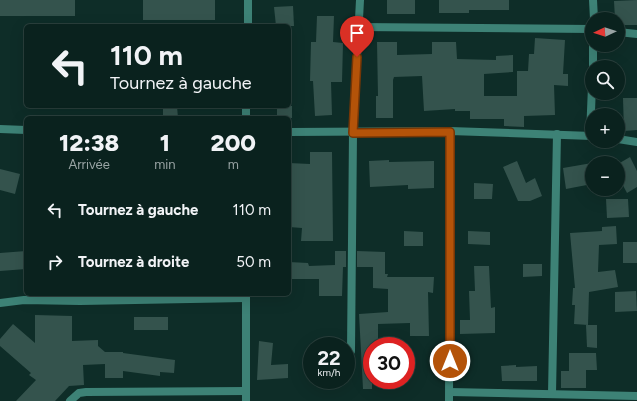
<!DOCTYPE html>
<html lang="fr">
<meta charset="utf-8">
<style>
:root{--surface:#0a221e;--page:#182f2b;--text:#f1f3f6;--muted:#99a4a4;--line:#2a3f3c}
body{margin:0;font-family:Figtree,sans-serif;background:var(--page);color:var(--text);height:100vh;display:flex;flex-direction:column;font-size:15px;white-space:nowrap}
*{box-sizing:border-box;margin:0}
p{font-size:13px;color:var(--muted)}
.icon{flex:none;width:22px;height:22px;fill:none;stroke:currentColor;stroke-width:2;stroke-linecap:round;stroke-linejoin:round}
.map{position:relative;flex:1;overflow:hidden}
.drawer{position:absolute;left:24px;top:116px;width:267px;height:180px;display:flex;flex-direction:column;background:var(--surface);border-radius:6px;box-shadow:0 4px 16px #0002,0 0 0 1px var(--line)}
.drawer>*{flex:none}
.top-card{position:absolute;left:24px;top:24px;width:267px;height:84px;border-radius:6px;box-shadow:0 4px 16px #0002,0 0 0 1px var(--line);background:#0a221e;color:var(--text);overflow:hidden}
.needle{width:26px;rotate:266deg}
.buttons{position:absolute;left:585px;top:12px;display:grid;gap:8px}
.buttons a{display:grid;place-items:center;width:40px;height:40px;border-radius:50%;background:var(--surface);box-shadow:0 4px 16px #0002,0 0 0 1px var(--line);font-size:20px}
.speed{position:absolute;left:303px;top:337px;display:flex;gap:8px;font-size:20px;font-weight:700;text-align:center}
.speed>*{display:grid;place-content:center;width:52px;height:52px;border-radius:50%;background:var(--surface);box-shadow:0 4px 16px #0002,0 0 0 1px var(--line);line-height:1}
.speed small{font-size:10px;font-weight:400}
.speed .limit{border:6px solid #d22;background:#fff;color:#111}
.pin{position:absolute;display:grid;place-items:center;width:34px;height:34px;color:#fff;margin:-41px -17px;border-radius:50% 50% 50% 0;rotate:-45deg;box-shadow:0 0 4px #0007}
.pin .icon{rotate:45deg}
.me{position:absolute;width:44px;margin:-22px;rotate:0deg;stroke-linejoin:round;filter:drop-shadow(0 0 3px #0008)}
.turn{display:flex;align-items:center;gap:14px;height:84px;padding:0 20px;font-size:18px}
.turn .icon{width:52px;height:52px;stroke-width:2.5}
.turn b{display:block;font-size:28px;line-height:34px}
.eta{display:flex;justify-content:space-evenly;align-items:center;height:68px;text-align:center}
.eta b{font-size:24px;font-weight:800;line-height:28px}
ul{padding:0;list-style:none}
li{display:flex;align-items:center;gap:12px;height:52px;padding:0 20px}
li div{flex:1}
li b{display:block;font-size:15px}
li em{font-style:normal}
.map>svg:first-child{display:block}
</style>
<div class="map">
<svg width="637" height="401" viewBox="0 0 637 401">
<rect width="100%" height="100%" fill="#0e2d28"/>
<g fill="#34534d">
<rect x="0" y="0" width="75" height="16"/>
<rect x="143" y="0" width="72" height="20"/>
<rect x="387" y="0" width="28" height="14"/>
<path d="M439,0H509V10H469V13H439Z"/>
<path d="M637,0V25H618V19H615L614,1Z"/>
<path d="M293,6L294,26H276L274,7Z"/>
<path d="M317,16H334L333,42L343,43L342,82H331L332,115L315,116L313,81H310L311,42H316Z"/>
<path d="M535,38L565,40L563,74H568V86L554,85L555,115L524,116V127L504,126V119H470V111H455V109L424,111L422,76L394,77L393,80V118H376V96H378L377,42H397V55L432,54V42H456L457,59L496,60V56L513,55V72L484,74V96H517V71H528L529,54H534Z"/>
<path d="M623,98H637V130L624,131Z"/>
<path d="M163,106H177L178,118H163Z"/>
<path d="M277,106H292V118L277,117Z"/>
<path d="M310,152H332L333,241H301L302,228L289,227V163L310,164Z"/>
<path d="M630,157L637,171V187L627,193L618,176V164Z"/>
<path d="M389,160V162L434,161V188L408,189V185L370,187L369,161Z"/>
<path d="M517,161L526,183L535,178L542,196L530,201H518L503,167Z"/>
<path d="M592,163V184L566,189L563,168Z"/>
<path d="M0,169L20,174L15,194L0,190Z"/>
<path d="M474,183L493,184L492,199H474Z"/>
<path d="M606,199H628L629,217L607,218Z"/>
<path d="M616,226L617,244L599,245L598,272L615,270L618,287L589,292L588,325L574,324L575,305H572L573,288H575L570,233L602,231V227Z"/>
<path d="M404,231L423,232V246H404Z"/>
<path d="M468,231L490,232V245L468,244Z"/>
<rect x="623" y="242" width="14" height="21"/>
<path d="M26,251V269L0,271V253Z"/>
<path d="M335,251H346V267H343L342,296H319V279H289V262L308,263L309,266L335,265Z"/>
<path d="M357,251L385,252V274H388L387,277H434L433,293L428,292L429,336H410V323L378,324V346H372V389H363L359,314L388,312V289L373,288V267H357Z"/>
<path d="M523,264H542V276L523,277Z"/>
<path d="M474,266H489L491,308L495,307V333L460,334V320H470L469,291H475Z"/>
<path d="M636,291L637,311L615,312V292Z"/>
<path d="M35,315L72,316V341L98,340V346L105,352H123V353L175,360L174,373L160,372V376L123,371V378H105V364L83,365L84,385L69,386L55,401H16L36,380L29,375L31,373L0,346V339L13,324L35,343Z"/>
<rect x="134" y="317" width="34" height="13"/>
<path d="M586,325H597V348L587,347Z"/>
<path d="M259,341L273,343L271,365L288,364V378L257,380Z"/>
<path d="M569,353H596L597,370H586V388H561V371H569Z"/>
<path d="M516,365V367L537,366V381H502L501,366Z"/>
</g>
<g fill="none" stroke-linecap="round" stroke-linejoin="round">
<g stroke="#3d8276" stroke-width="8">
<path d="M593,0L594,19"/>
<path d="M248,26V0"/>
<path d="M358,27L592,29"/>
<path d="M618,32L637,34"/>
<path d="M593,67V45"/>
<path d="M246,118V106"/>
<path d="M0,129L26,130"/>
<path d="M289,132L450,131L592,136"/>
<path d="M590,136L592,86"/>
<path d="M618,139L637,142"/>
<path d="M0,303L24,300L80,301L246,298"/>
<path d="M351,351L353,133L360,0"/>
<path d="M450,392L637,396"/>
<path d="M552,394L557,134"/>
<path d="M70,401L79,393L86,392L246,391"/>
<path d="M246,401V294"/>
<path d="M449,401L450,131"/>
</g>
</g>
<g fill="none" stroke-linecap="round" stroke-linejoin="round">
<defs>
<path id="route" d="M357,57L353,133L450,132V361"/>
</defs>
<use href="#route" stroke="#753606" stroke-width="10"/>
<use href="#route" stroke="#b45309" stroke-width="7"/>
</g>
</svg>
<div class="buttons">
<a><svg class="needle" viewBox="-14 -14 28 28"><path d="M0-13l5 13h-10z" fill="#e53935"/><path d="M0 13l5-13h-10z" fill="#99a4a4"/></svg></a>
<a><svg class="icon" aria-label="search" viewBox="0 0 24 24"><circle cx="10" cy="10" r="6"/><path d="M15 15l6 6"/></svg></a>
<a>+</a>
<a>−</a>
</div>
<div class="speed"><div>22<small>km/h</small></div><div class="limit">30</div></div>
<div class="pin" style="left:357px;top:57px;background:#d93025"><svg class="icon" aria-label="arrive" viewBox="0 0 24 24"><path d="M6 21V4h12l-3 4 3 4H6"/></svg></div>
<svg class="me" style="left:450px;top:361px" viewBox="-20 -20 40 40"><circle r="17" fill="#b45309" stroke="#fff" stroke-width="3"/><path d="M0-11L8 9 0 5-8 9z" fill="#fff"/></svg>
<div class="top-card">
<div class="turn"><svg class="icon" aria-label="left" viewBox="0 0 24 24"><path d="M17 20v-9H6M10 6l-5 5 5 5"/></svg><div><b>110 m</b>Tournez à gauche</div></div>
</div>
<section class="drawer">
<div class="eta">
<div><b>12:38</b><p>Arrivée</p></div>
<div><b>1</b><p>min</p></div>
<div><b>200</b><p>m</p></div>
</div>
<ul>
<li><svg class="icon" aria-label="left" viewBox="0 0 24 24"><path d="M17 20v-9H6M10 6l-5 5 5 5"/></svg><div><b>Tournez à gauche</b></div><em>110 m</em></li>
<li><svg class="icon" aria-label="right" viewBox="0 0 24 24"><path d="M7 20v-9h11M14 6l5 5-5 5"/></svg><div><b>Tournez à droite</b></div><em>50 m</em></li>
</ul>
</section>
</div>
